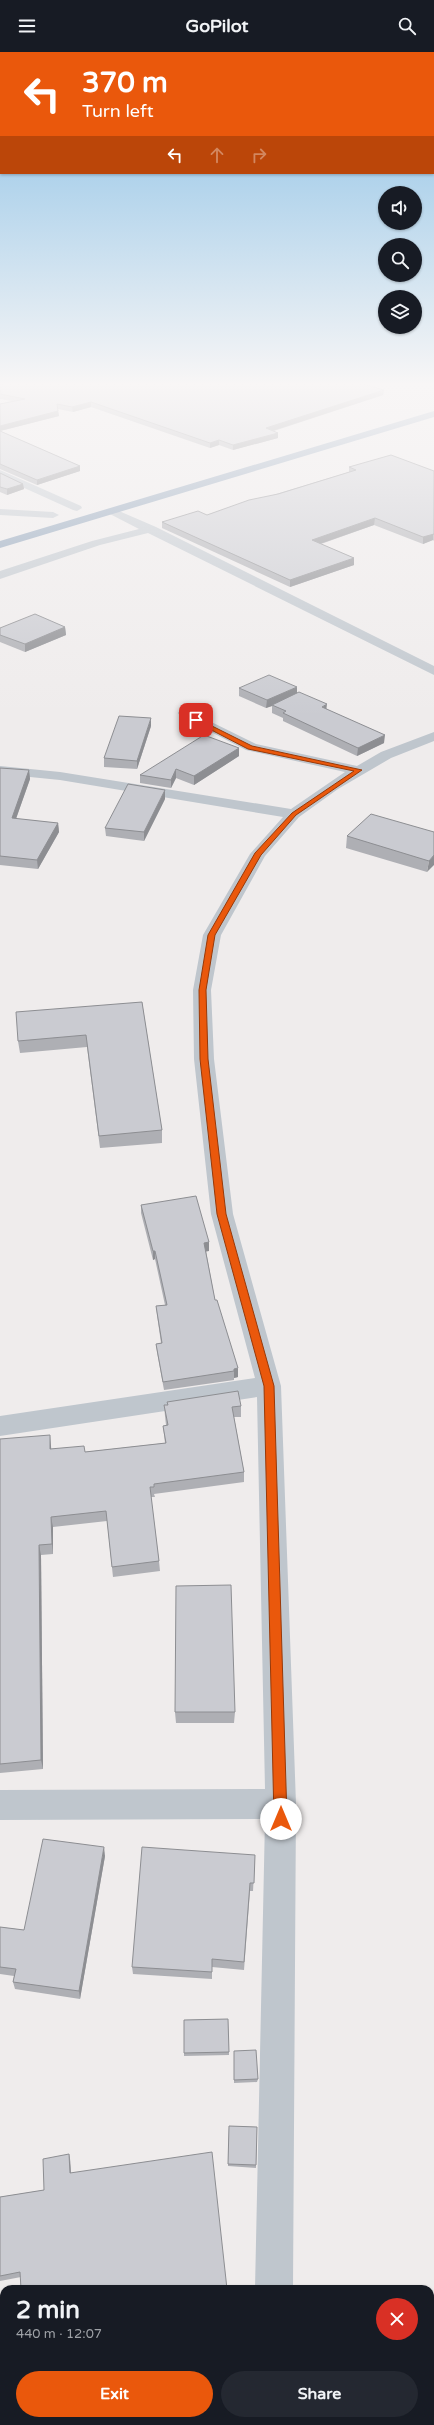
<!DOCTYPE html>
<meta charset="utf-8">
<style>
:root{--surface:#171b24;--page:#242831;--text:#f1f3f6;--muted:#9ea1a6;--accent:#ea580c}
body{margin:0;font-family:"Varela Round",sans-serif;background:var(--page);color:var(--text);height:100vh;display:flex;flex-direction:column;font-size:15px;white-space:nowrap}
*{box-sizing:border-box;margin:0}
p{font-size:13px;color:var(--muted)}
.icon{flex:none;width:22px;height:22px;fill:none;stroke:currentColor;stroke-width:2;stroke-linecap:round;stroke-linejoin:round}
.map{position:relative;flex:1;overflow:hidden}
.drawer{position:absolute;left:0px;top:2233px;width:434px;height:140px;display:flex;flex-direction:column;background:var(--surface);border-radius:12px 12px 0 0;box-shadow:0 1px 3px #0004}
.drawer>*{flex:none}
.hud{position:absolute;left:0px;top:0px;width:434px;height:122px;box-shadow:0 1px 3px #0004;background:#ea580c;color:#fff;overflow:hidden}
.buttons{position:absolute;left:378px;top:134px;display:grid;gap:8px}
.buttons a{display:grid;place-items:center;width:44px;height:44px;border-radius:50%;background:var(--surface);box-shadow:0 1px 3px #0004;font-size:20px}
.pin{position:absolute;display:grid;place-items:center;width:34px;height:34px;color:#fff;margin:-17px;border-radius:8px;box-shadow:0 2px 6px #0006}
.me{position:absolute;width:44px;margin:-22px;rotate:0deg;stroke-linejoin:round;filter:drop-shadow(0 0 3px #0008)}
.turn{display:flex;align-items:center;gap:14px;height:84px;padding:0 16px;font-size:18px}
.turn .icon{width:52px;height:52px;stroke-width:2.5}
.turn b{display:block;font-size:28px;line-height:34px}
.lanes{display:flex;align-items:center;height:38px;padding:0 16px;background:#0003;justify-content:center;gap:20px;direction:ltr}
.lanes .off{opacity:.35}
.round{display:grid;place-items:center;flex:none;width:42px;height:42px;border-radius:21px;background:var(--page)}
.summary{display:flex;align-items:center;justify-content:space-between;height:68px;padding:0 16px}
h1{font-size:24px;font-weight:800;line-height:30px}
.action{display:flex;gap:8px;margin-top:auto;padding:8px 16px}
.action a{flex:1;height:46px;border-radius:24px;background:var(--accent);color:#fff;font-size:16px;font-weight:800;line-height:46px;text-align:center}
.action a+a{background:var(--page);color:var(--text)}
header{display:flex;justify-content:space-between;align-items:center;height:52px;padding:0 16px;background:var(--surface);font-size:18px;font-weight:800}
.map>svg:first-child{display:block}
</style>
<header><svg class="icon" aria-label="menu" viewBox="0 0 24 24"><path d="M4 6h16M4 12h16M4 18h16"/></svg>GoPilot<svg class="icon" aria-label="search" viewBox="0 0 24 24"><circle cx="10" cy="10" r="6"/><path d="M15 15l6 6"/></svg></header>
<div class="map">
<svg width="434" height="2373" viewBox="0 0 434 2373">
<rect width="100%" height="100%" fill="#efecec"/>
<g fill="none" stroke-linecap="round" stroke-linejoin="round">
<g fill="#bfc6cd" fill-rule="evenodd">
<path d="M0,418L81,454L82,456L77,459L73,458L0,425Z"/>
<path d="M112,456L156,475L434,614V623L148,481L100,493L0,527V519L92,489L139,477L108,461L107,459Z"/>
<path d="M0,457L53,460L59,463L53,466L0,463Z"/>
<path d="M185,657L256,692L357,714L381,700L434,680V689L391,706L338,737L299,765L265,804L221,883L211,938L214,1007L233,1162L281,1334L296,1752L293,2237H255L265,1767L0,1768V1738L265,1737L257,1345L0,1384V1364L255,1326L211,1162L194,1007L193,938L203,883L250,802L283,765L60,728L0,722V714L60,720L291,757L345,720L246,698L180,664L178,661L180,658Z"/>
<rect x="257" y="2369" width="40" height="4"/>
</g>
<path fill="#899eb6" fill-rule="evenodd" d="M434,359V365L0,496V489Z"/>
</g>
<g fill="#aeafb4">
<path d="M0,332L384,338L383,343L274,379L278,381V386L233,398L219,393L210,396L91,355L73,360L58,357L59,364L0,379L80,414V419L37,433L0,417V352L12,349L0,347Z"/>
<path d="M349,415L434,419V489L433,488L423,492L374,473L321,492L354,506V513L290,535L162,476V470L207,463L349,420Z"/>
<path d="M0,421L23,432L24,437L7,443L0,440Z"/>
<path d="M65,575L66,583L25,600L0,590V576Z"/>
<path d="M239,636L297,642L327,657L384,691L357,704L283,669V666L272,661V654L266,656L239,644Z"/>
<path d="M151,674L137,717L104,715V706Z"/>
<path d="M239,696V704L194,733L176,726L171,736L140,731V723Z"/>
<path d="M0,716L29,718L30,727L16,767L58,771L59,780L38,817L0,813Z"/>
<path d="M165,747L144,789L106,784L105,776Z"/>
<path d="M434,780L427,820L346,796L347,784Z"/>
<path d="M142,950L162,1078V1091L100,1096L87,995L20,1001L18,989Z"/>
<path d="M141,1153L209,1190V1199H206L215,1248L238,1325L234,1326V1328L164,1338L157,1300L156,1292L161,1291L157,1263L156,1254L165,1253L155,1207L153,1208L141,1161Z"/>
<path d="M167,1350L241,1354V1365H234L244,1420V1430L154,1442L155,1445H151L159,1509L160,1519L113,1525L107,1469L53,1475V1502L41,1503L43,1717L0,1721V1387L51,1394V1397L85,1400L165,1391L163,1374L166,1373L165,1364L164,1353H168Z"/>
<path d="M175,1660H235L234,1671H176Z"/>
<path d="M255,1803L253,1839H250L244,1918L212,1915V1927L133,1922L132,1915Z"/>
<path d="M105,1804L80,1947L15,1937L13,1930L14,1924L0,1922V1875L24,1878Z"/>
<path d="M228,1967L229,2003L184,2004V1968Z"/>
<path d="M234,1999L258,2027L257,2030L234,2031Z"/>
<path d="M229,2074L257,2075L256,2116L228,2114Z"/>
<path d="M69,2102L70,2107L71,2121L21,2225L0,2229V2145L44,2138Z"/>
</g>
<g fill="#8d8e92">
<path d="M384,338L383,343L266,381V376Z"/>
<path d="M91,350V355L73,360L72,355Z"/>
<path d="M58,359L59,364L0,379V374Z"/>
<path d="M278,381V386L233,398V393Z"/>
<path d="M219,388V393L210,396V391Z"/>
<path d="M80,414V419L37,433V428Z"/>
<path d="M23,432L24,437L7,443V437Z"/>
<path d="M375,466L374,473L311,495L312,488Z"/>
<path d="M433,481V488L423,492V485Z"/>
<path d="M354,506V513L290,535V528Z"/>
<path d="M65,575L66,583L25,600V592Z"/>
<path d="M297,635V643L272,653V654L266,656L267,648Z"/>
<path d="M327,652L326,660L322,655Z"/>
<path d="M151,666V674L137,717V709Z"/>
<path d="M385,683L384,691L357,704L358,696Z"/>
<path d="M239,696V704L194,733V724Z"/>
<path d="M176,717V726L171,736V728Z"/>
<path d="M29,718L30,727L13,775L12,766Z"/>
<path d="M165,738V747L144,789V780Z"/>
<path d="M58,771L59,780L38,817L37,808Z"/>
<path d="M434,803V813L427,820L429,809Z"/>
<path d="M209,1190V1199L204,1200V1191Z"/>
<path d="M153,1199H155V1207L153,1208Z"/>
<path d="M238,1316V1325L234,1326V1317Z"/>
<path d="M50,1383L51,1394L52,1408L50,1397Z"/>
<path d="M51,1465L53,1475V1502L52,1492Z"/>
<path d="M39,1493L41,1503L43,1717L41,1708Z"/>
<path d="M104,1795L105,1804L80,1947L79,1939Z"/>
<path d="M69,2102L70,2107L71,2126L70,2121Z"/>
</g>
<g fill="#cacbd1" stroke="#8d8e92">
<path d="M0,332H363L384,338L266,376L278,381L233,393L219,388L210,391L91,350L72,355L57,352L58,359L0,374V352L25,347L0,342Z"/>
<path d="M0,379L80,414L37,428L0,412Z"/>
<path d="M391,403L434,419V482L423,485L375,466L312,488L354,506L290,528L162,470L198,459L207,463L249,448L278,442L356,418L349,415Z"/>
<path d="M0,421L23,432L7,437L0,435Z"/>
<path d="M35,562L65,575L25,592L0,583V576Z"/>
<path d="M269,623L297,635L267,648L239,636Z"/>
<path d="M299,640L327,652L322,655L385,683L358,696L283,661L286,659L272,653Z"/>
<path d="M119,664L151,666L137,709L104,706Z"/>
<path d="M204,683L239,696L194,724L176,717L171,728L140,723Z"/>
<path d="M0,716L29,718L12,766L58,771L37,808L0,804Z"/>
<path d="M128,732L165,738L144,780L105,776Z"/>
<path d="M371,762L434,780V803L429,809L347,784Z"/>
<path d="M142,950L162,1078L99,1084L86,983L18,989L16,960Z"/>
<path d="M196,1144L209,1190L204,1191L215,1248H217L238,1316L234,1317V1319L163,1330L156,1292L162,1291L156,1254L167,1253L155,1199H153L141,1153Z"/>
<path d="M238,1339L241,1354L232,1355L244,1420L154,1432V1435H150L159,1509L112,1515L106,1459L51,1465L52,1492L39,1493L41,1708L0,1712V1387L50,1383V1397L84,1394L85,1400L166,1391L163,1374L168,1373L164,1353H168L167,1350Z"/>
<path d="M231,1533L235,1660H175L176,1534Z"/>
<path d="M43,1787L104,1795L79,1939L13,1930L16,1917L0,1915V1875L24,1878Z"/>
<path d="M142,1795L255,1803L254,1831H250L244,1910L212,1907V1920L132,1915Z"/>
<path d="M228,1967L229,2000L184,2001V1968Z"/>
<path d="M256,1998L258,2027L234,2028V1999Z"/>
<path d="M229,2074L257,2075L256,2113L228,2112Z"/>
<path d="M212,2100L227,2237H21L20,2220L0,2224V2145L44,2138L43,2107L69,2102L70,2121Z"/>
<path d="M4,2342V2369H221V2373H0V2343Z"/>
</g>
<linearGradient id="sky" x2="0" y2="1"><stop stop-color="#85bee5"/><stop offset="0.5" stop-color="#f8f6f6"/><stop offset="1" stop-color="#f8f6f6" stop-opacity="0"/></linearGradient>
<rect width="434" height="664" fill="url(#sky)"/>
<path fill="#ea580c" stroke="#983908" d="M194,667H198L252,694L362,718L296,763L261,803L215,883L206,938L208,1007L226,1162L274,1334L287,1767L285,1772L281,1774L276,1772L274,1767L264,1334L217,1162L200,1007L199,938L208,883L255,801L292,761L354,719L248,697L194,669Z"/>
</svg>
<div class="buttons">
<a><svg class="icon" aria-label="sound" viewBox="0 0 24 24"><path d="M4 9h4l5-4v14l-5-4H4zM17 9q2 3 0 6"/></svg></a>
<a><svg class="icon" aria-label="search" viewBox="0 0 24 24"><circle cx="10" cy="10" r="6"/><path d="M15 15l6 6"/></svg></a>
<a><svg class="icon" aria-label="layers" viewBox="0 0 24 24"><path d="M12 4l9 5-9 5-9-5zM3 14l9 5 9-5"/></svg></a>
</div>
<div class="pin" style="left:196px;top:668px;background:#d93025"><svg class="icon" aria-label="arrive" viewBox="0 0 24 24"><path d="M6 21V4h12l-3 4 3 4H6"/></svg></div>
<svg class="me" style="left:281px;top:1767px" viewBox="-20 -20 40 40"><circle r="19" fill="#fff"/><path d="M0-13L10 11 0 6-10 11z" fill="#ea580c"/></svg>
<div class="hud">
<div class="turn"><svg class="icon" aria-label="left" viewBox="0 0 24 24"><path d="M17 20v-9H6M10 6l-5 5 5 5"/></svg><div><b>370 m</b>Turn left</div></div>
<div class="lanes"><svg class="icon" aria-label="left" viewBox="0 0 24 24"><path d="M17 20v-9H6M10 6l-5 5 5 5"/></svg><svg class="icon off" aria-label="ahead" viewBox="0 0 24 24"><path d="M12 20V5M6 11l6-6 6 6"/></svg><svg class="icon off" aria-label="right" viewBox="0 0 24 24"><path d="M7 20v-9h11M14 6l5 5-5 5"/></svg></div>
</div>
<section class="drawer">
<div class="summary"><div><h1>2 min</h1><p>440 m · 12:07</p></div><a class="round" style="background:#d93025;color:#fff"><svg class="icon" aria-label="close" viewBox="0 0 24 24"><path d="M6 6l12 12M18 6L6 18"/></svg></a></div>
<div class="action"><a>Exit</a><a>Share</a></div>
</section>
</div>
